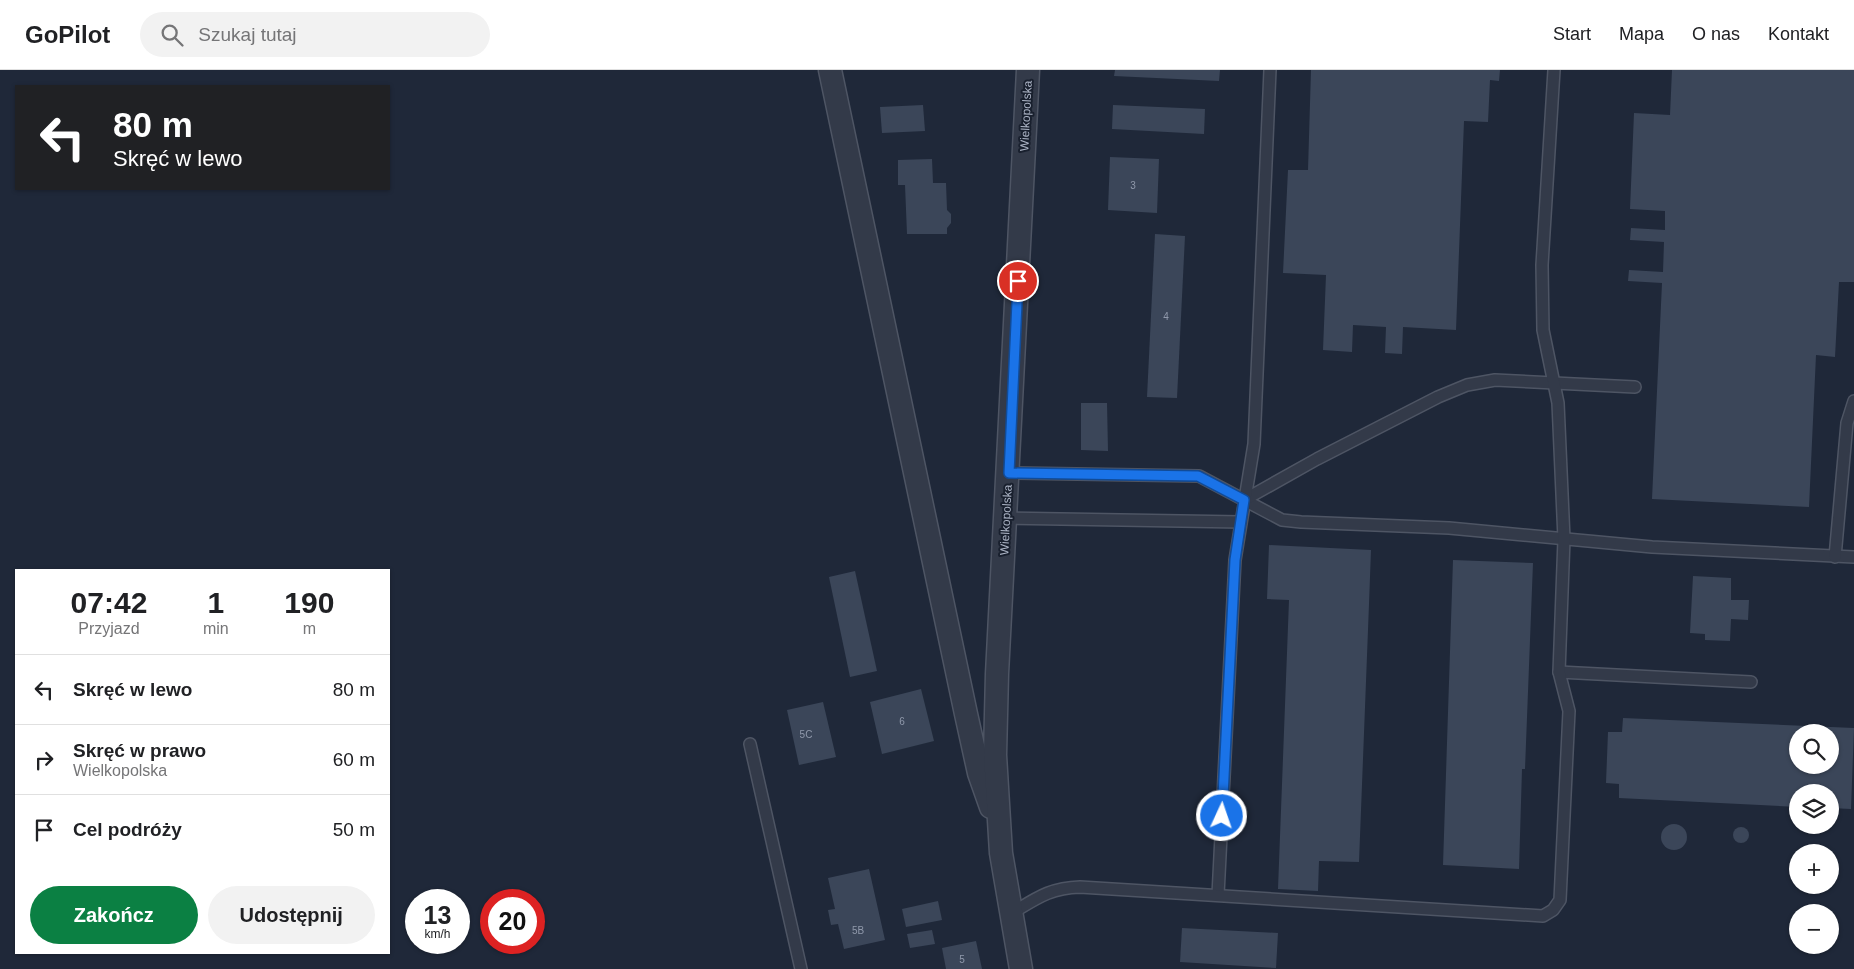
<!DOCTYPE html>
<html lang="pl">
<meta charset="utf-8">
<style>
:root{--surface:#fff;--page:#f2f2f2;--text:#202124;--muted:#757577;--line:#e0e0e0;--accent:#0b8043}
body{margin:0;font-family:Arial,sans-serif;background:var(--page);color:var(--text);height:100vh;display:flex;flex-direction:column;font-size:19px;white-space:nowrap}
*{box-sizing:border-box;margin:0}
p{font-size:16px;color:var(--muted)}
.icon{flex:none;width:28px;height:28px;fill:none;stroke:currentColor;stroke-width:2;stroke-linecap:round;stroke-linejoin:round}
.map{position:relative;flex:1;overflow:hidden}
.details{position:absolute;left:15px;top:499px;width:375px;height:385px;display:flex;flex-direction:column;background:var(--surface);border-radius:0px;box-shadow:0 1px 4px #0004}
.details>*{flex:none}
.banner{position:absolute;left:15px;top:15px;width:375px;height:105px;border-radius:0px;box-shadow:0 1px 4px #0004;background:#202124;color:#fff;overflow:hidden}
.buttons{position:absolute;left:1789px;top:654px;display:grid;gap:10px}
.buttons a{display:grid;place-items:center;width:50px;height:50px;border-radius:50%;background:var(--surface);box-shadow:0 1px 4px #0004;font-size:25px}
.speed{position:absolute;left:405px;top:819px;display:flex;gap:10px;font-size:25px;font-weight:700;text-align:center}
.speed>*{display:grid;place-content:center;width:65px;height:65px;border-radius:50%;background:var(--surface);box-shadow:0 1px 4px #0004;line-height:1}
.speed small{font-size:12px;font-weight:400}
.speed .limit{border:8px solid #d22;background:#fff;color:#111}
.pin{position:absolute;display:grid;place-items:center;width:42px;height:42px;color:#fff;margin:-21px;border:2px solid #fff;border-radius:50%;box-shadow:0 1px 5px #0007}
.me{position:absolute;width:55px;margin:-28px;rotate:3deg;stroke-linejoin:round;filter:drop-shadow(0 0 4px #0008)}
.turn{display:flex;align-items:center;gap:18px;height:105px;padding:0 15px;font-size:22px}
.turn .icon{width:65px;height:65px;stroke-width:2.5}
.turn b{display:block;font-size:35px;line-height:42px}
.eta{display:flex;justify-content:space-evenly;align-items:center;height:85px;text-align:center}
.eta b{font-size:30px;font-weight:600;line-height:35px}
.primary-button{display:flex;gap:10px;margin-top:auto;padding:10px 15px}
.primary-button a{flex:1;height:58px;border-radius:30px;background:var(--accent);color:#fff;font-size:20px;font-weight:600;line-height:58px;text-align:center}
.primary-button a+a{background:var(--page);color:var(--text)}
ul{padding:0;list-style:none}
li{display:flex;align-items:center;gap:15px;height:70px;padding:0 15px;border-top:1px solid var(--line)}
li div{flex:1}
li b{display:block;font-size:19px}
li em{font-style:normal}
header{display:flex;align-items:center;gap:30px;box-sizing:border-box;height:70px;padding:0 25px;background:var(--surface);border-bottom:1px solid var(--line)}
header strong{font-size:24px}
nav{display:flex;gap:28px;margin-inline-start:auto;font-size:18px}
.search{width:350px;height:45px;background:var(--page);display:flex;align-items:center;gap:12px;box-sizing:border-box;padding:0 18px;border-radius:28px;color:var(--muted);font-size:19px}
.map>svg:first-child{display:block}
</style>
<header>
<strong>GoPilot</strong>
<div class="search"><svg class="icon" aria-label="search" viewBox="0 0 24 24"><circle cx="10" cy="10" r="6"/><path d="M15 15l6 6"/></svg>Szukaj tutaj</div>
<nav><a>Start</a><a>Mapa</a><a>O nas</a><a>Kontakt</a></nav>
</header>
<div class="map">
<svg width="1854" height="899" viewBox="0 0 1854 899">
<rect width="100%" height="100%" fill="#1f2839"/>
<g fill="#3b4659" fill-rule="evenodd">
<path d="M1115,0H1220L1219,11L1114,6Z"/>
<path d="M1311,0H1500L1499,11L1490,10L1488,52L1464,51L1456,260L1403,257L1402,284L1385,283L1386,257L1353,255L1352,282L1323,280L1326,205L1283,203L1288,100H1308Z"/>
<path d="M1672,0H1854V212H1839L1835,287L1816,285L1809,437L1652,429L1662,213L1628,211L1629,200L1663,202L1664,172L1630,170L1631,158L1665,160V141L1630,139L1634,43L1670,45Z"/>
<path d="M923,35L925,61L882,63L880,37Z"/>
<path d="M1113,35L1205,39L1204,64L1112,59Z"/>
<path d="M1110,87L1159,89L1157,143L1108,140Z"/>
<path d="M932,89L933,113H946L947,140L951,144V153L947,158V164H907L905,115H898V90Z"/>
<path d="M1155,164L1185,166L1177,328L1147,327Z"/>
<path d="M1081,333H1107L1108,381L1081,380Z"/>
<path d="M1269,475L1371,480L1369,534H1363H1369L1359,792L1319,791L1318,821L1278,819L1289,530L1267,529Z"/>
<path d="M1453,490L1533,493L1525,699H1522L1519,799L1443,795Z"/>
<path d="M855,501L877,601L850,607L829,507Z"/>
<path d="M1693,506L1731,508V530H1749L1748,550L1731,549L1730,571L1705,570V564L1690,563Z"/>
<path d="M921,619L934,671L882,684L870,632Z"/>
<path d="M823,632L836,687L799,695L787,640Z"/>
<path d="M1623,648L1854,658L1851,739L1830,738V722H1798V737L1619,728V714L1606,713L1608,662H1622ZM1798,662H1830V695H1798Z"/>
<circle cx="1674" cy="767" r="13"/>
<circle cx="1741" cy="765" r="8"/>
<path d="M869,799L885,870L844,879L838,854L831,855L828,840L835,839L828,808Z"/>
<path d="M938,831L942,850L906,857L902,839Z"/>
<path d="M1182,858L1278,863L1276,898L1180,892Z"/>
<path d="M932,860L935,874L910,878L907,864Z"/>
<path d="M976,871L982,899H946L942,878Z"/>
</g>
<g fill="none" stroke-linecap="round" stroke-linejoin="round">
<defs>
<g id="lane">
<path d="M1009,403L1199,406L1282,450L1301,452L1449,458L1652,477L1854,487"/>
<path d="M1244,430L1317,389L1438,327L1467,315L1495,310L1635,317"/>
<path d="M1006,448L1241,452"/>
<path d="M1835,487L1847,353L1854,331"/>
<path d="M1559,602L1751,612"/>
<path d="M750,674L801,899"/>
<path d="M1218,825L1235,490L1254,374L1270,0"/>
<path d="M1012,843C1037,828 1050,818 1080,817L1543,846L1553,840L1560,830L1569,641L1559,602L1564,469L1558,333L1543,260L1542,195L1554,0"/>
</g>
<g id="street">
<path d="M830,0L966,644L979,703L991,737"/>
<path d="M1021,899L1001,783L995,685L997,604L1028,0"/>
</g>
</defs>
<use href="#lane" stroke="#4e5564" stroke-width="14"/>
<use href="#street" stroke="#4e5564" stroke-width="25"/>
<use href="#lane" stroke="#333a49" stroke-width="11"/>
<use href="#street" stroke="#333a49" stroke-width="22"/>
</g>
<g fill="none" stroke-linecap="round" stroke-linejoin="round">
<defs>
<path id="route" d="M1018,211L1009,403L1198,406L1244,430L1235,490L1222,746"/>
</defs>
<use href="#route" stroke="#114b97" stroke-width="12"/>
<use href="#route" stroke="#1a73e8" stroke-width="9"/>
</g>
<g text-anchor="middle" stroke-width="4" stroke-linejoin="round" paint-order="stroke">
<g font-size="10" fill="#9099ab">
<text x="1133" y="119">3</text>
<text x="1166" y="250">4</text>
<text x="902" y="655">6</text>
<text x="806" y="668">5C</text>
<text x="858" y="864">5B</text>
<text x="962" y="893">5</text>
</g>
<g font-size="12" fill="#adb5c6" stroke="#19202e">
<text transform="translate(1026 46) rotate(-87)" y="4">Wielkopolska</text>
<text transform="translate(1006 450) rotate(-87)" y="4">Wielkopolska</text>
</g>
</g>
</svg>
<div class="buttons">
<a><svg class="icon" aria-label="search" viewBox="0 0 24 24"><circle cx="10" cy="10" r="6"/><path d="M15 15l6 6"/></svg></a>
<a><svg class="icon" aria-label="layers" viewBox="0 0 24 24"><path d="M12 4l9 5-9 5-9-5zM3 14l9 5 9-5"/></svg></a>
<a>+</a>
<a>−</a>
</div>
<div class="speed"><div>13<small>km/h</small></div><div class="limit">20</div></div>
<div class="pin" style="left:1018px;top:211px;background:#d93025"><svg class="icon" aria-label="arrive" viewBox="0 0 24 24"><path d="M6 21V4h12l-3 4 3 4H6"/></svg></div>
<svg class="me" style="left:1222px;top:746px" viewBox="-20 -20 40 40"><circle r="17" fill="#1a73e8" stroke="#fff" stroke-width="3"/><path d="M0-11L8 9 0 5-8 9z" fill="#fff"/></svg>
<div class="banner">
<div class="turn"><svg class="icon" aria-label="left" viewBox="0 0 24 24"><path d="M17 20v-9H6M10 6l-5 5 5 5"/></svg><div><b>80 m</b>Skręć w lewo</div></div>
</div>
<section class="details">
<div class="eta">
<div><b>07:42</b><p>Przyjazd</p></div>
<div><b>1</b><p>min</p></div>
<div><b>190</b><p>m</p></div>
</div>
<ul>
<li><svg class="icon" aria-label="left" viewBox="0 0 24 24"><path d="M17 20v-9H6M10 6l-5 5 5 5"/></svg><div><b>Skręć w lewo</b></div><em>80 m</em></li>
<li><svg class="icon" aria-label="right" viewBox="0 0 24 24"><path d="M7 20v-9h11M14 6l5 5-5 5"/></svg><div><b>Skręć w prawo</b><p>Wielkopolska</p></div><em>60 m</em></li>
<li><svg class="icon" aria-label="arrive" viewBox="0 0 24 24"><path d="M6 21V4h12l-3 4 3 4H6"/></svg><div><b>Cel podróży</b></div><em>50 m</em></li>
</ul>
<div class="primary-button"><a>Zakończ</a><a>Udostępnij</a></div>
</section>
</div>
